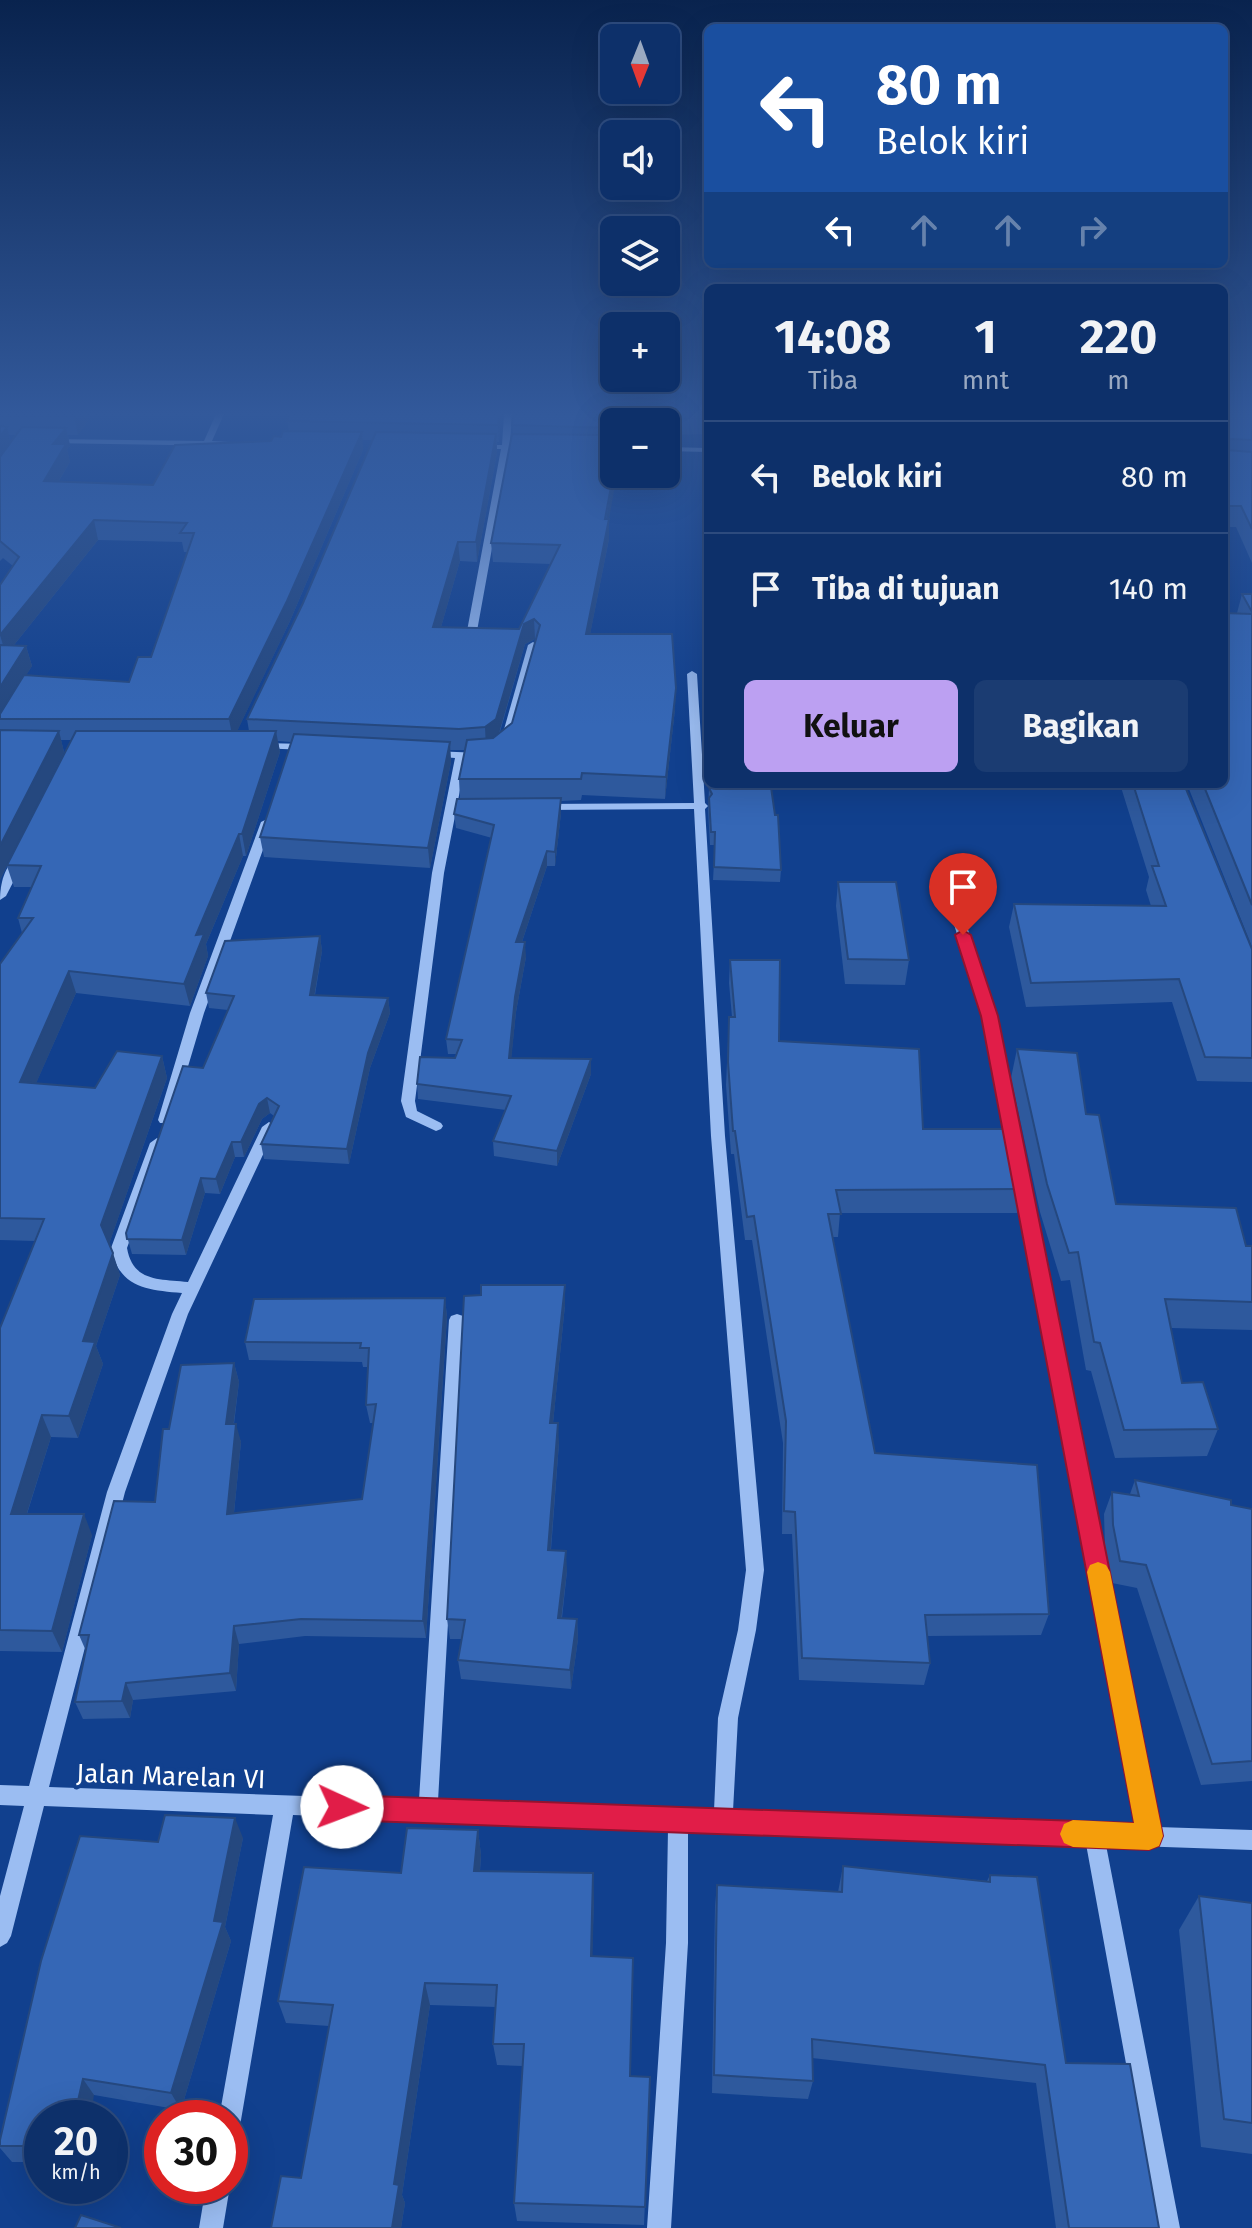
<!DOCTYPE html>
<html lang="id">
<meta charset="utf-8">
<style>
:root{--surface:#0d306a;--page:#1b3c72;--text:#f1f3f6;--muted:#9aa9c1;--line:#2d4b7e;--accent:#bca0f2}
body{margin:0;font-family:"Fira Sans",sans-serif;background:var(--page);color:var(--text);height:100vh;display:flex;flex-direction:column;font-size:30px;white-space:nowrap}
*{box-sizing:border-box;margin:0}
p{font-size:26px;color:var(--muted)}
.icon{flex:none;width:44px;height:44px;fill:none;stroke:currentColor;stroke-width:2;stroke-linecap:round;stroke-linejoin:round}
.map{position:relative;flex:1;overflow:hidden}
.drawer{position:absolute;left:704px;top:284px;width:524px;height:504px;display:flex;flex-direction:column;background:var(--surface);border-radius:12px;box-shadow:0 8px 32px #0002,0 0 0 2px var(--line)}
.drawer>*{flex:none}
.banner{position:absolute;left:704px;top:24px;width:524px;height:244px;border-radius:12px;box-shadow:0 8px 32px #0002,0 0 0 2px var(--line);background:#1a4fa0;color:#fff;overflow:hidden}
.needle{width:52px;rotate:181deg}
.tools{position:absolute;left:600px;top:24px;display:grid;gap:16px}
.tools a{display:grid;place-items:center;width:80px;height:80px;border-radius:12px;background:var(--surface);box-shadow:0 8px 32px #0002,0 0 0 2px var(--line);font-size:40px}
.speed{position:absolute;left:24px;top:2100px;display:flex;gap:16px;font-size:40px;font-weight:700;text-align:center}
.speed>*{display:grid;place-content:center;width:104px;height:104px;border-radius:50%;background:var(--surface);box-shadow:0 8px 32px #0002,0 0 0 2px var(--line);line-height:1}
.speed small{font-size:20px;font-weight:400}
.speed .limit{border:12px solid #d22;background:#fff;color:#111}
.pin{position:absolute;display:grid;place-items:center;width:68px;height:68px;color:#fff;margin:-82px -34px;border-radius:50% 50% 50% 0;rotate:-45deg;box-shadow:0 0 8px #0007}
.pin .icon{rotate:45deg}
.me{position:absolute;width:88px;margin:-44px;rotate:92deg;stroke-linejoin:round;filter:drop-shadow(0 0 6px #0008)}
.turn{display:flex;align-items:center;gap:28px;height:168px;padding:0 40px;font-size:36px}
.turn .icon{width:104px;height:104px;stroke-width:2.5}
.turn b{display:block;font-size:56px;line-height:68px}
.lanes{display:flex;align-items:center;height:76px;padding:0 40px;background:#0003;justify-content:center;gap:40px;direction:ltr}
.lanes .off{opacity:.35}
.eta{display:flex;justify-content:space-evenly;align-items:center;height:136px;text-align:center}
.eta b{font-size:48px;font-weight:700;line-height:56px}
.cta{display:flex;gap:16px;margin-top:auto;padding:16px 40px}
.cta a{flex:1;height:92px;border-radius:12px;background:var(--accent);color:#111;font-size:32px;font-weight:700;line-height:92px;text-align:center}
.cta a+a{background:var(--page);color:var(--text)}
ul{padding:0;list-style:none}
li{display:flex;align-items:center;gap:24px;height:112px;padding:0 40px;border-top:2px solid var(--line)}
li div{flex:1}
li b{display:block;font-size:30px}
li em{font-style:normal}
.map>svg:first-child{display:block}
</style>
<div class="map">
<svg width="1252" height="2228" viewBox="0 0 1252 2228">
<rect width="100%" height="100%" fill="#11408e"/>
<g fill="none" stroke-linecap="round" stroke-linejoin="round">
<g fill="#9bbdf2" fill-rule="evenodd">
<path d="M216,414H224L212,441L230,442L234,444L233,446L50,443L46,441L50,439L204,441Z"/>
<path d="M504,414H512L510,445H526L530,447L526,449H510L477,631L472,634L467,631L501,449H478L474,447L478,445H502Z"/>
<path d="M666,447L708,448V452L666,451Z"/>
<path d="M533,642L538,645L511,740L510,742H502L501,740L528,645Z"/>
<path d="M692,671L697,674L705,803L708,806L705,809L725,1136L764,1570L756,1630L738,1718L733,1811L1137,1826L982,1016L949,908L955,904L961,908L996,1016L1157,1827L1252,1830V1850L1106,1845L1180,2228H1156L1086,1844L688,1830V1943L671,2228H647L666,1943L668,1829L293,1815L241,2120L238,2128L230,2131V2118H219L273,1815L44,1806L11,1936L7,1943L0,1947V1896L24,1806L0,1805V1785L29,1786L107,1492L172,1314L182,1293C147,1290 119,1288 111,1248L150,1143L157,1138L164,1143L127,1248C133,1282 159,1279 188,1282L262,1127L269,1122L276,1127L188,1314L125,1492L49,1787L419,1800L449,1320L451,1316L457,1314L463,1316L465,1320L438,1801L714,1811L718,1718L738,1630L746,1570L711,1136L694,809L542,810L536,807L542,804L694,803L687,674Z"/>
<path d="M261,743L308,744L313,747L308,750L257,748L256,746Z"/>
<path d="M433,751L480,753L485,756L480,759H466L444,873L415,1101L417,1111L441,1123L443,1126L441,1129L436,1131L406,1117L401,1101L432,873L455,758L429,756L428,754Z"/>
<path d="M267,819L273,822L204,1013L172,1120L170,1123H160L158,1120L190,1013L261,822Z"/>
<path d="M18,857L24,861L6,896L0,900C0,885 4,865 18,857Z"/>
<path d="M206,2186H230L223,2228H199Z"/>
</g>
</g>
<g fill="#2e599d" fill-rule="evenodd">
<path d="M0,414H93L78,435H68L70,446L67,449L70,462L59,481L153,485L281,437L289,431L287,421L501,414L499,442H497V453L477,562L460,561L441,627L519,629L550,564L493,562L491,543L513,434L512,425L708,414V434L666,435V422H614V474L609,519V539L590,634L675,709L665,799L582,795L581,800L561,801V813L555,866H547L522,942L526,957L516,1012L511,1058L591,1074L557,1166L494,1156L493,1141L506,1110L418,1099L417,1084L455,1058L457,1054H448L446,1039L492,838L456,828L454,814L460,799L459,779L465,750H450L451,762L430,868L264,857L260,837L291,742L278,741L280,752L246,856H243L206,944L208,956L190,1006L76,993L36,1083L95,1088L162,1056L167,1078L109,1244L120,1275L96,1346L103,1364L78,1438L51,1437L27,1514L92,1535L62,1652L0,1651V1328L35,1241L0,1240V964L22,933L18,918L32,887H14L7,866L0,880V585L13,566L3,558L0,561ZM9,435H16L11,443ZM362,440H373L303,603L247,719L249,731H237L290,621L363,450ZM98,540L182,542L184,552H187L151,657L129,682L26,675L32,666L26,646L14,645ZM535,639L536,641L512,723L500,732L525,644ZM61,740H72L17,846L64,752Z"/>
<path d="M1224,414H1252V563L1236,527H1224Z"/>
<path d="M1242,594H1252V947L1187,784H1224L1237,613Z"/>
<path d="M1120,784H1184L1252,949V1082L1197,1081L1172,1002L1026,1007L1009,927L1014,904L1151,906L1146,890L1149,877Z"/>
<path d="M709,788L781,870L780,882L713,880L715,845H710L708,810Z"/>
<path d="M838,882L909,960L905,985L845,984L836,906Z"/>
<path d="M320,936L322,951L315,995L388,998L390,1013L370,1068L349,1164L264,1159L261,1144L274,1116L270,1113L262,1119L244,1157H235L220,1194L205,1193L186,1255L132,1254L126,1233L203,1068L228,1010L209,1008L206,993Z"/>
<path d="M730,960L779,1041L1022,1189L1017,1213H840L838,1237H832L875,1453L1049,1614L1041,1635L927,1636L930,1663L924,1685L799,1680L792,1534H782L783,1443L752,1240H745L734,1154H731L726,1085L729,1017H732L729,983Z"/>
<path d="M1017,1049L1086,1114L1116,1204L1246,1246H1252V1330L1171,1328L1182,1383L1218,1429L1207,1456L1115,1458L1091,1371L1086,1370L1070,1280L1061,1281L1040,1212L1011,1078Z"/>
<path d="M445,1298L447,1317L426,1638L305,1636L239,1644L236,1691L133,1700L130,1718L83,1719L75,1702L86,1651L79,1635L155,1502L169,1429L234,1363L239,1382L234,1424L241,1442L234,1513L362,1499L373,1423H370L366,1405L368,1367H363L362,1362L249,1360L245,1342Z"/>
<path d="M565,1305L553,1423L559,1443L551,1550L567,1571L562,1618L577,1619L578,1639L571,1689L461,1679L458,1660L462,1639H450L447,1619Z"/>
<path d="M1135,1480L1231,1505L1252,1509V1781L1201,1785L1137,1588L1112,1583L1105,1548L1104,1514L1112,1492L1130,1494Z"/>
<path d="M478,1830L481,1855L480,1871L594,1897L592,1956L631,2076L650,2077L644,2225L517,2221L514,2203L523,2066L497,2065L493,2044L496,2007L430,2005L402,2195L405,2203L401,2228H271L301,2178L329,2026L286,2023L278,2001L401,1873Z"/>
<path d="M243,1838L225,1927L231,1941L181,2110L94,2095L42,2118V2162H12L0,2148V2140L158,1842Z"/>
<path d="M843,1866L987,1881L990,1875L1066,2063L1159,2228H1056L1036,2083L812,2058L813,2081L808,2099L712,2093L715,1906L717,1885L838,1892Z"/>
<path d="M1199,1896L1252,1903V2154L1201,2147L1179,1930Z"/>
</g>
<g fill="#25487f">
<path d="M76,414H93L78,435L74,417Z"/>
<path d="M499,414H501L499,442L498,425Z"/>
<path d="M7,427L11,445L0,461V436Z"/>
<path d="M66,428L70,446L67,449L70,462L48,499L44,481L53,444Z"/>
<path d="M362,432L363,450L290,621L233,740L229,719Z"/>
<path d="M496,434L497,453L477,562L476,542Z"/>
<path d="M614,474H617L609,519V539L586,655V634Z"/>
<path d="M94,520L98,540L6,655L0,635Z"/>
<path d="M458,542L460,561L435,648L433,627Z"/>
<path d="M534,619L535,639L525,644L497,740L486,748L485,727L524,624Z"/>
<path d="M26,646L32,666L0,717V687Z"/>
<path d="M676,688L675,709L665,799L666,777Z"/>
<path d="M59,731L64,752L0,880V846Z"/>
<path d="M276,731L280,752L246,856L242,834Z"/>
<path d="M450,742L451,762L430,868L428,848Z"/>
<path d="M561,798V813L555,866V852Z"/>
<path d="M239,834L243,856L206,944L208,956L190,1006L184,984L196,935Z"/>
<path d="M547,851V866L517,957L516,942Z"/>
<path d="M320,936L322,951L312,1009L310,995Z"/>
<path d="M525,942L526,957L516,1012L510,1073L509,1058L515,997Z"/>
<path d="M69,971L76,993L27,1104L20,1082Z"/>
<path d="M388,998L390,1013L370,1068L349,1164L347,1149L368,1053Z"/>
<path d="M162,1056L167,1078L108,1247L101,1225Z"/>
<path d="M591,1059V1074L557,1166V1151Z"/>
<path d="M267,1098L270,1113L262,1119L244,1157L241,1142L259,1104Z"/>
<path d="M232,1142L235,1157L220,1194L216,1179Z"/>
<path d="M201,1178L205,1193L186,1255L182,1240Z"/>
<path d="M113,1253L120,1275L96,1346L103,1364L78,1438L69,1416L83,1341Z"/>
<path d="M565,1285V1305L551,1443L550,1423Z"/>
<path d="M445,1298L447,1317L426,1638L423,1621Z"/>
<path d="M234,1363L239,1382L231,1443L226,1424Z"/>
<path d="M42,1415L51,1437L20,1535L11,1514Z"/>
<path d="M558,1423L559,1443L549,1570L548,1550Z"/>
<path d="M236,1424L241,1442L232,1532L227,1514Z"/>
<path d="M84,1514L92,1535L62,1652L52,1631Z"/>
<path d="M566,1551L567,1571L559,1637L558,1618Z"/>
<path d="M577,1619L578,1639L571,1689L570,1670Z"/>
<path d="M234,1626L239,1644L236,1691L230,1673Z"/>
<path d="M126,1683L133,1700L130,1718L122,1701Z"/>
<path d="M235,1818L243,1838L225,1927L231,1941L181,2110L171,2093L214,1921Z"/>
<path d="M478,1830L481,1855L478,1895L474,1871Z"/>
<path d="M593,1873L594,1897L592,1979L591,1956Z"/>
<path d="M425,1983L430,2005L402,2195L405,2203L401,2228H392L394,2184Z"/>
<path d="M83,2079L94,2095L90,2118H74Z"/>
</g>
<g fill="#3567b6" stroke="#25487f" stroke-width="2">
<path d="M0,414H76L74,417H0Z"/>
<path d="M290,414H499L498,425L287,421Z"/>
<path d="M513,414H708V417L620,419V422H614V428L512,425Z"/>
<path d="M1224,414H1252V440L1229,439L1226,442L1227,450L1252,452V529L1241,506H1224Z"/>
<path d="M0,426L7,427L0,436Z"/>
<path d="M22,427L66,428L53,444H66L44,481L153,485L175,445L271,441L274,436L281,437L283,431L362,432L287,601L229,719H0V714L24,675L129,682L138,657H151L194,533H180L187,523L94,520L0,635V585L19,557L0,541V457Z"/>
<path d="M376,432L496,434L476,542H458L433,627L519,629L560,545L491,543L512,434L614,435V471L605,519H609L586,634H672L676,688L666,777L582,773L581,779H459L467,740L493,738L512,723L540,625L534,619L524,624L496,719L485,727L459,729L247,719L303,603Z"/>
<path d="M1242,594H1252V612Z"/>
<path d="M1224,613L1252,614V905L1203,784H1224Z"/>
<path d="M0,645L26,646L0,687Z"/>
<path d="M0,730L59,731L0,846Z"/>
<path d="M76,731H276L242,834H239L196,935L204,934L184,984L69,971L20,1082L95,1088L117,1051L162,1056L101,1225L113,1253L83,1341L95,1342L69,1416L42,1415L11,1514H84L52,1631L0,1630V1328L44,1219L0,1218V964L33,918H18L41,866L7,865Z"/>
<path d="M294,734L450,742L428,848L260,837Z"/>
<path d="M1133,784H1184L1252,949V1058L1205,1057L1179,979L1031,983L1014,904L1166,906L1152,866H1159Z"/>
<path d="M771,787L775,815H778L781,870L714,867L715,832H711L709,798L712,794L709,788Z"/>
<path d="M561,798L555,852L547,851L516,942H525L515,997L509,1058L591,1059L557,1151L493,1141L511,1096L417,1084L420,1057L455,1058L462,1040L446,1039L494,825L454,814L457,799Z"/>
<path d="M838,882H896L909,960L848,959Z"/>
<path d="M320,936L310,995L388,998L368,1053L347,1149L261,1144L279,1106L267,1098L259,1104L241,1142H232L216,1179L201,1178L182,1240L127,1239L126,1233L183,1066L203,1068L234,996L206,993L225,941Z"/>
<path d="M730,960H780L779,1041L919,1049L923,1129H1010L1022,1189L836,1190L841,1214H828L875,1453L1037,1465L1049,1614L925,1615L930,1663L802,1658L795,1512L784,1511L786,1421L754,1216L747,1217L735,1131H733L728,1062L729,1017H735Z"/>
<path d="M1017,1049L1077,1053L1086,1114L1099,1115L1116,1204L1236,1208L1246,1246H1252V1302L1165,1299L1182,1383L1203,1382L1218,1429L1124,1430L1100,1343L1094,1342L1078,1252L1069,1253L1047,1184Z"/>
<path d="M481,1285H565L550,1423H558L548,1550L566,1551L558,1618L577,1619L570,1670L458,1660L465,1620L447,1619L464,1296L481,1295Z"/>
<path d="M445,1298L423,1621L301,1619L234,1626L230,1673L126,1683L122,1701L75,1702L89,1635H79L114,1501L155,1502L163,1429H169L181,1365L234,1363L226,1424H236L227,1514L362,1499L376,1404L366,1405L369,1348H360L361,1343L245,1342L254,1299Z"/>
<path d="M1135,1480L1231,1500V1505L1252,1509V1761L1212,1764L1146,1565L1120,1561L1113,1525L1112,1492L1139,1496Z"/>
<path d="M165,1815L235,1818L214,1921L223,1922L171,2093L83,2079L74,2118H42V2146H0V2140L41,1961L80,1836L158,1842Z"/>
<path d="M407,1828L478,1830L474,1871L593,1873L591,1956L633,1958L630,2076L650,2077L645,2207L514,2203L524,2044H493L497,1985L425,1983L394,2184L399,2185L392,2228H271L281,2176L301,2178L333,2005L278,2001L304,1867L401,1873Z"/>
<path d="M843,1866L990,1882V1875L1037,1877L1066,2063L1130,2064L1159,2228H1069L1045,2065L812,2039L813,2081L714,2075L717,1885L842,1892Z"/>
<path d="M1199,1896L1252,1903V2123L1224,2119Z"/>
<path d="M81,2215L121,2228H75Z"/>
</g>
<linearGradient id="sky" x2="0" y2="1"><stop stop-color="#09234e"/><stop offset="0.57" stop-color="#32599b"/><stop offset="1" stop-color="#32599b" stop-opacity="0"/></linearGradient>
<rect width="1252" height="726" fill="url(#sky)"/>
<path fill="#e11d48" stroke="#92132f" stroke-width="2" d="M963,930L971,935L998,1016L1163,1836L1159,1846L1149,1850L342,1820L333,1816L329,1807L333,1798L342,1795L1134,1823L981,1016L955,935Z"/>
<path fill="#f59e0b" d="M1098,1562L1106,1565L1110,1572L1163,1836L1159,1846L1149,1850L1073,1847L1064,1843L1060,1834L1064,1824L1073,1820L1134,1823L1087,1572L1090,1565Z"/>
<g text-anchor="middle" stroke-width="8" stroke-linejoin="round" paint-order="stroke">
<g font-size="26" fill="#fff" stroke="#11408e">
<text transform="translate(171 1776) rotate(2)" y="9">Jalan Marelan VI</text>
</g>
</g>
</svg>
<div class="tools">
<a><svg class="needle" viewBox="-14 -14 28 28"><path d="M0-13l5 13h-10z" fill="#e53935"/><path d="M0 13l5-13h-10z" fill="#9aa9c1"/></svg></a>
<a><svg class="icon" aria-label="sound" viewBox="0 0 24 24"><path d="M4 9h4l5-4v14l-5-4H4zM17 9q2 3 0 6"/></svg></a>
<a><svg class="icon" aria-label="layers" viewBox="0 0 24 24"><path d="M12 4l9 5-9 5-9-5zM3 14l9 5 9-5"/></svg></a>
<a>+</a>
<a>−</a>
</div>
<div class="speed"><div>20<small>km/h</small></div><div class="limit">30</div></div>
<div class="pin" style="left:963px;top:935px;background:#d93025"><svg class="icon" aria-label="arrive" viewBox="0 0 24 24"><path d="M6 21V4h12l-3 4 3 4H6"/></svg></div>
<svg class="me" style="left:342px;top:1807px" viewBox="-20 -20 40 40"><circle r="19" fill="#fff"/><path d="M0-13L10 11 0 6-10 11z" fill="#e11d48"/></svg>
<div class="banner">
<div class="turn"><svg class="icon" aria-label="left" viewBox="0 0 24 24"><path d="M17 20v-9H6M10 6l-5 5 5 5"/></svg><div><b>80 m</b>Belok kiri</div></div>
<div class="lanes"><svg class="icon" aria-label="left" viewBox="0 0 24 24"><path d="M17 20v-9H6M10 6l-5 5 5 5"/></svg><svg class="icon off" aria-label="ahead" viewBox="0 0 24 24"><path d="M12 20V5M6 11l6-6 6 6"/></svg><svg class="icon off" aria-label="ahead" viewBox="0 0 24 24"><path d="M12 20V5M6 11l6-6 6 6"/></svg><svg class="icon off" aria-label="right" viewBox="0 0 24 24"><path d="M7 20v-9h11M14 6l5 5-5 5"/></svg></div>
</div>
<section class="drawer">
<div class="eta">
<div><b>14:08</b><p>Tiba</p></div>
<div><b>1</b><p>mnt</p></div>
<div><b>220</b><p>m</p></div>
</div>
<ul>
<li><svg class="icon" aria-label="left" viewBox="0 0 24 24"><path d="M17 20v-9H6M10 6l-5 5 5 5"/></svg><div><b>Belok kiri</b></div><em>80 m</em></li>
<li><svg class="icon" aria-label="arrive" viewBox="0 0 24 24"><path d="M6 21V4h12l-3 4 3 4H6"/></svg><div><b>Tiba di tujuan</b></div><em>140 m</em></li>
</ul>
<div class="cta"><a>Keluar</a><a>Bagikan</a></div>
</section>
</div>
